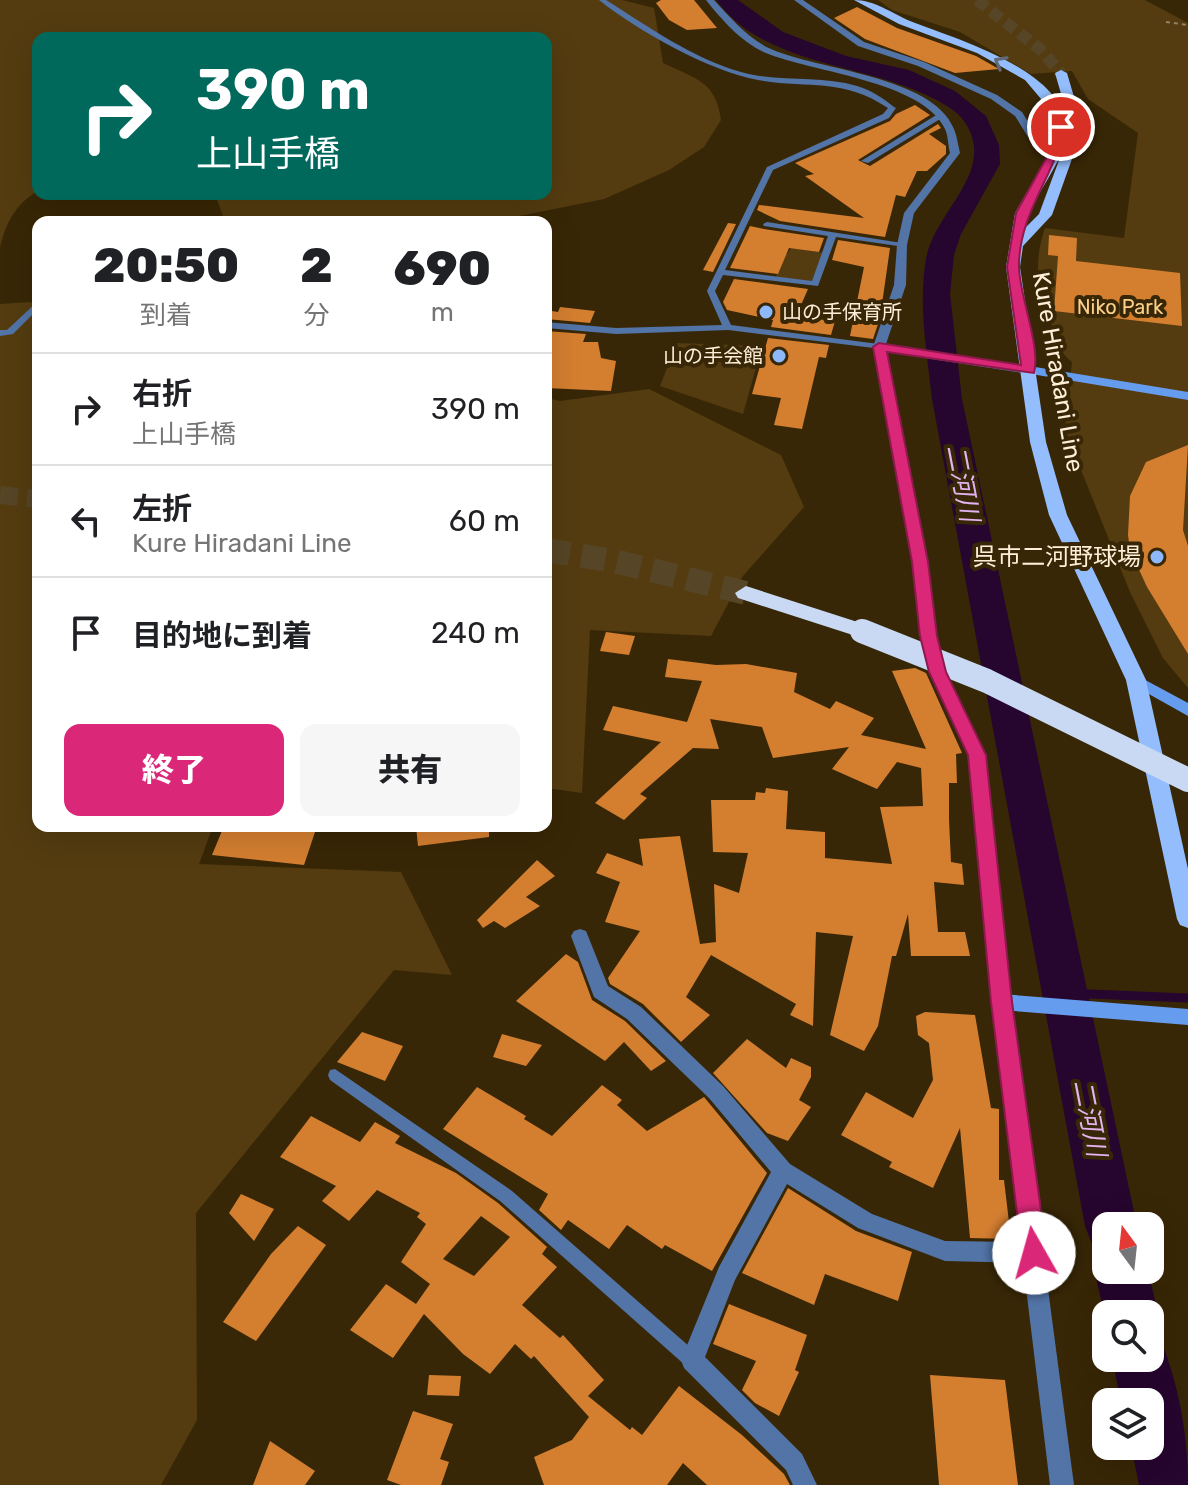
<!DOCTYPE html>
<html lang="ja">
<meta charset="utf-8">
<style>
:root{--surface:#fff;--page:#f6f6f6;--text:#202124;--muted:#757577;--line:#e0e0e0;--accent:#db2777}
body{margin:0;font-family:Rubik,"Noto Sans JP",sans-serif;background:var(--page);color:var(--text);height:100vh;display:flex;flex-direction:column;font-size:30px;white-space:nowrap}
*{box-sizing:border-box;margin:0}
p{font-size:26px;color:var(--muted)}
.icon{flex:none;width:44px;height:44px;fill:none;stroke:currentColor;stroke-width:2;stroke-linecap:round;stroke-linejoin:round}
.map{position:relative;flex:1;overflow:hidden}
.panel{position:absolute;left:32px;top:216px;width:520px;height:616px;display:flex;flex-direction:column;background:var(--surface);border-radius:16px;box-shadow:0 8px 32px #0002}
.panel>*{flex:none}
.top-card{position:absolute;left:32px;top:32px;width:520px;height:168px;border-radius:16px;box-shadow:0 8px 32px #0002;background:#00695c;color:#fff;overflow:hidden}
.needle{width:52px;rotate:345deg}
.tools{position:absolute;left:1092px;top:1212px;display:grid;gap:16px}
.tools a{display:grid;place-items:center;width:72px;height:72px;border-radius:16px;background:var(--surface);box-shadow:0 8px 32px #0002;font-size:40px}
.pin{position:absolute;display:grid;place-items:center;width:68px;height:68px;color:#fff;margin:-34px;border:4px solid #fff;border-radius:50%;box-shadow:0 2px 8px #0007}
.me{position:absolute;width:88px;margin:-44px;rotate:353deg;stroke-linejoin:round;filter:drop-shadow(0 0 6px #0008)}
.turn{display:flex;align-items:center;gap:28px;height:168px;padding:0 32px;font-size:36px}
.turn .icon{width:104px;height:104px;stroke-width:2.5}
.turn b{display:block;font-size:56px;line-height:68px}
.eta{display:flex;justify-content:space-evenly;align-items:center;height:136px;text-align:center}
.eta b{font-size:48px;font-weight:800;line-height:56px}
.action{display:flex;gap:16px;margin-top:auto;padding:16px 32px}
.action a{flex:1;height:92px;border-radius:16px;background:var(--accent);color:#fff;font-size:32px;font-weight:800;line-height:92px;text-align:center}
.action a+a{background:var(--page);color:var(--text)}
ul{padding:0;list-style:none}
li{display:flex;align-items:center;gap:24px;height:112px;padding:0 32px;border-top:2px solid var(--line)}
li div{flex:1}
li b{display:block;font-size:30px}
li em{font-style:normal}
.map>svg:first-child{display:block}
</style>
<div class="map">
<svg width="1188" height="1485" viewBox="0 0 1188 1485">
<rect width="100%" height="100%" fill="#382706"/>
<g fill="#543c10">
<path d="M0,0H622L654,8L663,63C696,79 716,81 721,120L704,147L669,170L604,199L489,222H225L215,194H546V38H38V191C16,203 5,224 0,248Z"/>
<path d="M878,0H1145L1188,23V688L1163,658L1130,592L1065,430L1072,362C1058,351 1057,339 1051,323C1039,287 1032,267 1045,228L1124,238L1138,133L1088,99L1072,71L1031,74L960,32L892,10Z"/>
<path d="M791,248L825,253L814,283L775,278L781,267L775,253L787,254Z"/>
<path d="M29,302L38,304V826H213L199,864L401,872L452,975L394,970L196,1213L197,1420L161,1485H0V304Z"/>
<path d="M677,343L762,346L743,414L660,386Z"/>
<path d="M649,389L781,455L804,507L742,577L711,636L590,630L582,793L546,788V398L560,401Z"/>
</g>
<g fill="none" stroke-linecap="round" stroke-linejoin="round">
<path stroke="#26052e" stroke-width="9" d="M1065,993L1188,998"/>
<g fill="#26052e" fill-rule="evenodd">
<path d="M716,0H738L783,32L846,56L909,70L955,91L986,116L999,145L1000,164L961,234L954,255L950,294L962,399L1137,1226H1106V1249L1092,1244L1085,1226L932,399C927,353 918,305 926,259C934,211 999,171 964,121C956,109 937,100 924,94C858,63 763,64 716,0Z"/>
<path d="M1106,1250V1270H1148L1158,1314L1150,1333V1314H1106V1320L1094,1270Z"/>
<path d="M1150,1334L1160,1338C1179,1385 1188,1435 1188,1485H1139L1131,1446H1150V1402H1121L1112,1358H1150Z"/>
</g>
</g>
<g fill="#d47e30" fill-rule="evenodd">
<path d="M661,0H694L717,28L687,30L669,20L656,3Z"/>
<path d="M857,7L897,28L976,56L999,69L955,73L865,39L834,18Z"/>
<path d="M915,105L930,115L858,160L870,166L938,124L941,128L929,134L946,146V154L927,171H917L905,197L896,195L885,237L780,221L757,210L759,205L864,218L805,176L814,174L795,163L890,121L896,114Z"/>
<path d="M728,223L736,224L713,272L703,270Z"/>
<path d="M750,226L764,229L824,238L819,252L789,248L778,274L730,268Z"/>
<path d="M1049,235L1077,238L1076,261L1180,273L1182,326L1054,311L1058,256L1048,255Z"/>
<path d="M838,240L890,248L880,318L873,339L850,336L864,267L832,260Z"/>
<path d="M734,279L808,289L798,312L808,314L806,318L835,321L831,335L771,327L773,320L727,310L723,302Z"/>
<path d="M560,307L595,311L590,323L546,319V310L558,312Z"/>
<path d="M546,331L586,334L583,342H598L601,358L616,361L611,391L546,388Z"/>
<path d="M768,338L829,345L826,358L819,357L802,429L774,425L781,398L752,394Z"/>
<path d="M1188,445L1183,530L1188,546V654L1147,587L1130,550L1128,535L1130,496L1146,462Z"/>
<path d="M606,632L635,636L629,655L600,651Z"/>
<path d="M668,659L716,665L746,664L797,673L794,692L830,709L836,701L874,718L861,735L926,749L892,671L915,668L926,673L962,753L956,754L957,783H949V820L951,862L962,864L964,885L934,882L938,932H965L970,956H911L908,914L896,956H892L878,1026L864,1051L830,1035L853,936L816,932L813,1026L790,1015L796,1004L711,955L686,997L710,1015L681,1042L643,1004L610,984L608,978L640,931L605,922L620,882L596,873L607,853L643,866L639,839L680,836L700,944L716,942L714,884L739,893L748,853L713,852L711,800H755L756,792L765,793L766,788L788,791L786,829L825,832V858L892,864L880,807L923,806L921,768L897,762L877,789L832,769L849,747L773,758L762,727L710,719L719,749L693,748L640,794L647,798L624,820L595,803L661,742L603,730L613,706L687,722L702,681L665,677Z"/>
<path d="M224,826L290,831L293,826H317L304,865L212,855Z"/>
<path d="M416,826H489V837L418,846Z"/>
<path d="M537,860L555,876L526,897L540,906L505,928L494,921L483,928L477,920Z"/>
<path d="M566,954L578,962L592,1000L625,1021L666,1061L651,1071L624,1042L605,1061L516,1001Z"/>
<path d="M925,1012L975,1015L991,1108L999,1109V1180H1004L1011,1239L970,1238L960,1128L933,1188L889,1167L892,1162L841,1135L866,1092L913,1118L933,1080L929,1043L918,1035L916,1016Z"/>
<path d="M362,1032L403,1046L385,1081L337,1062Z"/>
<path d="M502,1034L542,1045L526,1066L493,1057Z"/>
<path d="M747,1039L786,1068L791,1058L811,1067V1077L799,1100L811,1107L788,1141L767,1133L713,1073Z"/>
<path d="M602,1085L622,1100L617,1105L647,1131L704,1097L767,1173L712,1271L665,1245L662,1249L627,1225L609,1249L568,1220L561,1230L539,1210L548,1194L443,1129L477,1087L526,1116L524,1119L552,1136Z"/>
<path d="M311,1116L360,1142L375,1122L400,1136L395,1143L456,1173L498,1203L547,1247L542,1254L557,1267L522,1305L560,1338L563,1335L604,1380L588,1396L630,1430L632,1427L642,1435L679,1386L742,1435L784,1474L790,1485H707L683,1463L667,1485H544L534,1457L572,1440L589,1417L534,1356L531,1359L515,1344L490,1374L463,1354L424,1314L393,1358L350,1330L386,1284L416,1304L430,1284L401,1262L426,1224L417,1217L420,1213L377,1190L349,1221L322,1201L336,1186L280,1157ZM481,1216L510,1237L474,1276L443,1259Z"/>
<path d="M788,1188L856,1231L912,1252L898,1301L825,1274L814,1305L742,1273Z"/>
<path d="M241,1194L274,1209L254,1241L229,1213Z"/>
<path d="M298,1226L326,1245L256,1341L223,1322L271,1254Z"/>
<path d="M729,1304L807,1335L795,1370L799,1372L779,1416L755,1403L742,1390L756,1361L713,1344Z"/>
<path d="M429,1375L461,1376L459,1396L427,1395Z"/>
<path d="M930,1375L1005,1380L1018,1485H939Z"/>
<path d="M413,1411L453,1424L440,1459L449,1462L441,1485H401L387,1480Z"/>
<path d="M270,1441L315,1471L305,1485H253Z"/>
</g>
<g fill="none" stroke-linecap="round" stroke-linejoin="round">
<path stroke="#564526" stroke-width="12" stroke-dasharray="12 6" stroke-linecap="butt" d="M977,0L1040,49L1061,73"/>
<g stroke="#564526" stroke-width="18" stroke-dasharray="18 9" stroke-linecap="butt">
<path d="M0,495L38,499"/>
<path d="M546,550L551,551"/>
</g>
<path stroke="#564526" stroke-width="24" stroke-dasharray="24 12" stroke-linecap="butt" d="M546,550L614,561L746,593"/>
<path stroke="#928266" stroke-width="2" stroke-dasharray="4 4" stroke-linecap="butt" d="M1166,22L1188,25"/>
<g fill="#5274a7" fill-rule="evenodd">
<path d="M599,0H606C649,27 692,58 741,72C779,83 819,75 857,86C871,90 883,98 894,107L896,108L889,118L773,170L725,270L812,281L828,236L764,226L763,224L767,222L902,243L906,245L905,247L836,237L818,286L723,275L715,291L731,325L879,344L883,347L882,349L728,330L616,334L546,328V322L616,328L722,325L707,291L767,167L883,114L888,108C842,77 808,89 758,80C709,71 638,31 599,0Z"/>
<path d="M938,114L945,116L868,163L861,161Z"/>
<path d="M38,301V309L13,334L0,336V330H7Z"/>
<path d="M335,1069L512,1191L698,1354L700,1360L698,1366L692,1368L686,1366L500,1201L330,1080L328,1075L330,1070Z"/>
</g>
<g fill="#5274a7" fill-rule="evenodd">
<path d="M706,0H714C731,18 748,39 771,49C818,70 933,76 954,129C957,136 958,145 960,153L914,213L907,245L906,285L886,344L1029,366L1035,370L1029,374L886,352L927,562L936,636L946,672L985,755L1010,1002L1074,1485H1050L1023,1263L945,1261L858,1228L787,1184L735,1280L705,1357L802,1454L817,1485H793L786,1470L684,1368L681,1360L719,1267L771,1172L709,1098L627,1019L594,997L571,936L574,931L580,929L586,931L608,986L641,1007L723,1086L790,1164L872,1214L945,1241L1021,1242L992,1002L969,755L930,672L922,636L913,562L873,347L894,285L897,245L904,213L950,153C948,145 948,135 945,129C923,81 811,72 766,53C742,43 722,20 706,0Z"/>
<path d="M794,0H803L864,42L924,62L997,95L1022,112L1035,133L1061,148L1053,150L1028,137L1015,116L991,99L918,66L858,46Z"/>
</g>
<g fill="#669cee" fill-rule="evenodd">
<path d="M1029,366L1188,392V400L1025,373V367Z"/>
<path d="M1136,675L1188,703V716L1131,684L1128,680Z"/>
<path d="M1001,994L1188,1009V1025L1001,1010L994,1008L992,1002L994,996Z"/>
</g>
<path fill="#93bdfc" fill-rule="evenodd" d="M854,0C875,0 891,13 910,21C955,39 1060,68 1067,126C1070,158 1031,194 1026,227L1039,214L1071,128L1055,73L1061,70L1067,73L1083,128L1052,215L1023,246L1020,267L1046,442L1067,515L1146,680L1188,869V928L1180,925L1177,919L1126,680L1049,515L1030,442L1006,267L1015,213L1048,155L1055,127L1047,106L1025,80L977,53L899,24Z"/>
<path fill="#c9d9f3" fill-rule="evenodd" d="M746,586L870,626L873,631L862,638L738,598L735,593Z"/>
<path stroke="#c9d9f3" stroke-width="24" d="M862,631L987,681L1188,780"/>
</g>
<defs><path id="oneway-chevron" d="M-2-3.5L2.5 0L-2 3.5" fill="none" stroke-width="1.6" stroke-linecap="round" stroke-linejoin="round" transform="scale(2)"/></defs>
<use stroke="#616a75" href="#oneway-chevron" transform="translate(1000 62) rotate(-151)"/>
<path fill="#db2777" stroke="#8e194d" stroke-width="2" d="M1057,124L1066,127C1054,176 1018,215 1019,268C1020,298 1041,347 1034,373L887,352L928,562L937,636L946,672L986,755L1012,1002L1047,1253L1043,1261L1034,1264L1026,1261L1022,1253L991,1002L968,755L929,672L920,636L912,562L873,347L879,343L1021,365L1007,267L1016,213L1048,155Z"/>
<g fill="#8db9fc" stroke="#382706" stroke-width="3">
<circle cx="766" cy="312" r="8"/>
<circle cx="779" cy="356" r="8"/>
<circle cx="1157" cy="557" r="8"/>
</g>
<g text-anchor="middle" stroke-width="8" stroke-linejoin="round" paint-order="stroke">
<g font-size="20" fill="#fbcf88" stroke="#382706">
<text x="1120" y="314">Niko Park</text>
</g>
<g font-size="20" fill="#feefd9" stroke="#382706" text-anchor="start">
<text x="782" y="319">山の手保育所</text>
<text x="763" y="363" text-anchor="end">山の手会館</text>
</g>
<g font-size="24" fill="#feefd9" stroke="#382706">
<text transform="translate(1058 372) rotate(80)" y="8">Kure Hiradani Line</text>
</g>
<g font-size="24" fill="#feefd9" stroke="#382706" text-anchor="end">
<text x="1141" y="565">呉市二河野球場</text>
</g>
<g font-size="26" font-style="italic" fill="#e4b3f2" stroke="#382706">
<text transform="translate(963 483) rotate(79)" y="9">二河川</text>
<text transform="translate(1090 1118) rotate(79)" y="9">二河川</text>
</g>
</g>
</svg>
<div class="tools">
<a><svg class="needle" viewBox="-14 -14 28 28"><path d="M0-13l5 13h-10z" fill="#e53935"/><path d="M0 13l5-13h-10z" fill="#757577"/></svg></a>
<a><svg class="icon" aria-label="search" viewBox="0 0 24 24"><circle cx="10" cy="10" r="6"/><path d="M15 15l6 6"/></svg></a>
<a><svg class="icon" aria-label="layers" viewBox="0 0 24 24"><path d="M12 4l9 5-9 5-9-5zM3 14l9 5 9-5"/></svg></a>
</div>
<div class="pin" style="left:1061px;top:127px;background:#d93025"><svg class="icon" aria-label="arrive" viewBox="0 0 24 24"><path d="M6 21V4h12l-3 4 3 4H6"/></svg></div>
<svg class="me" style="left:1034px;top:1253px" viewBox="-20 -20 40 40"><circle r="19" fill="#fff"/><path d="M0-13L10 11 0 6-10 11z" fill="#db2777"/></svg>
<div class="top-card">
<div class="turn"><svg class="icon" aria-label="right" viewBox="0 0 24 24"><path d="M7 20v-9h11M14 6l5 5-5 5"/></svg><div><b>390 m</b>上山手橋</div></div>
</div>
<section class="panel">
<div class="eta">
<div><b>20:50</b><p>到着</p></div>
<div><b>2</b><p>分</p></div>
<div><b>690</b><p>m</p></div>
</div>
<ul>
<li><svg class="icon" aria-label="right" viewBox="0 0 24 24"><path d="M7 20v-9h11M14 6l5 5-5 5"/></svg><div><b>右折</b><p>上山手橋</p></div><em>390 m</em></li>
<li><svg class="icon" aria-label="left" viewBox="0 0 24 24"><path d="M17 20v-9H6M10 6l-5 5 5 5"/></svg><div><b>左折</b><p>Kure Hiradani Line</p></div><em>60 m</em></li>
<li><svg class="icon" aria-label="arrive" viewBox="0 0 24 24"><path d="M6 21V4h12l-3 4 3 4H6"/></svg><div><b>目的地に到着</b></div><em>240 m</em></li>
</ul>
<div class="action"><a>終了</a><a>共有</a></div>
</section>
</div>
